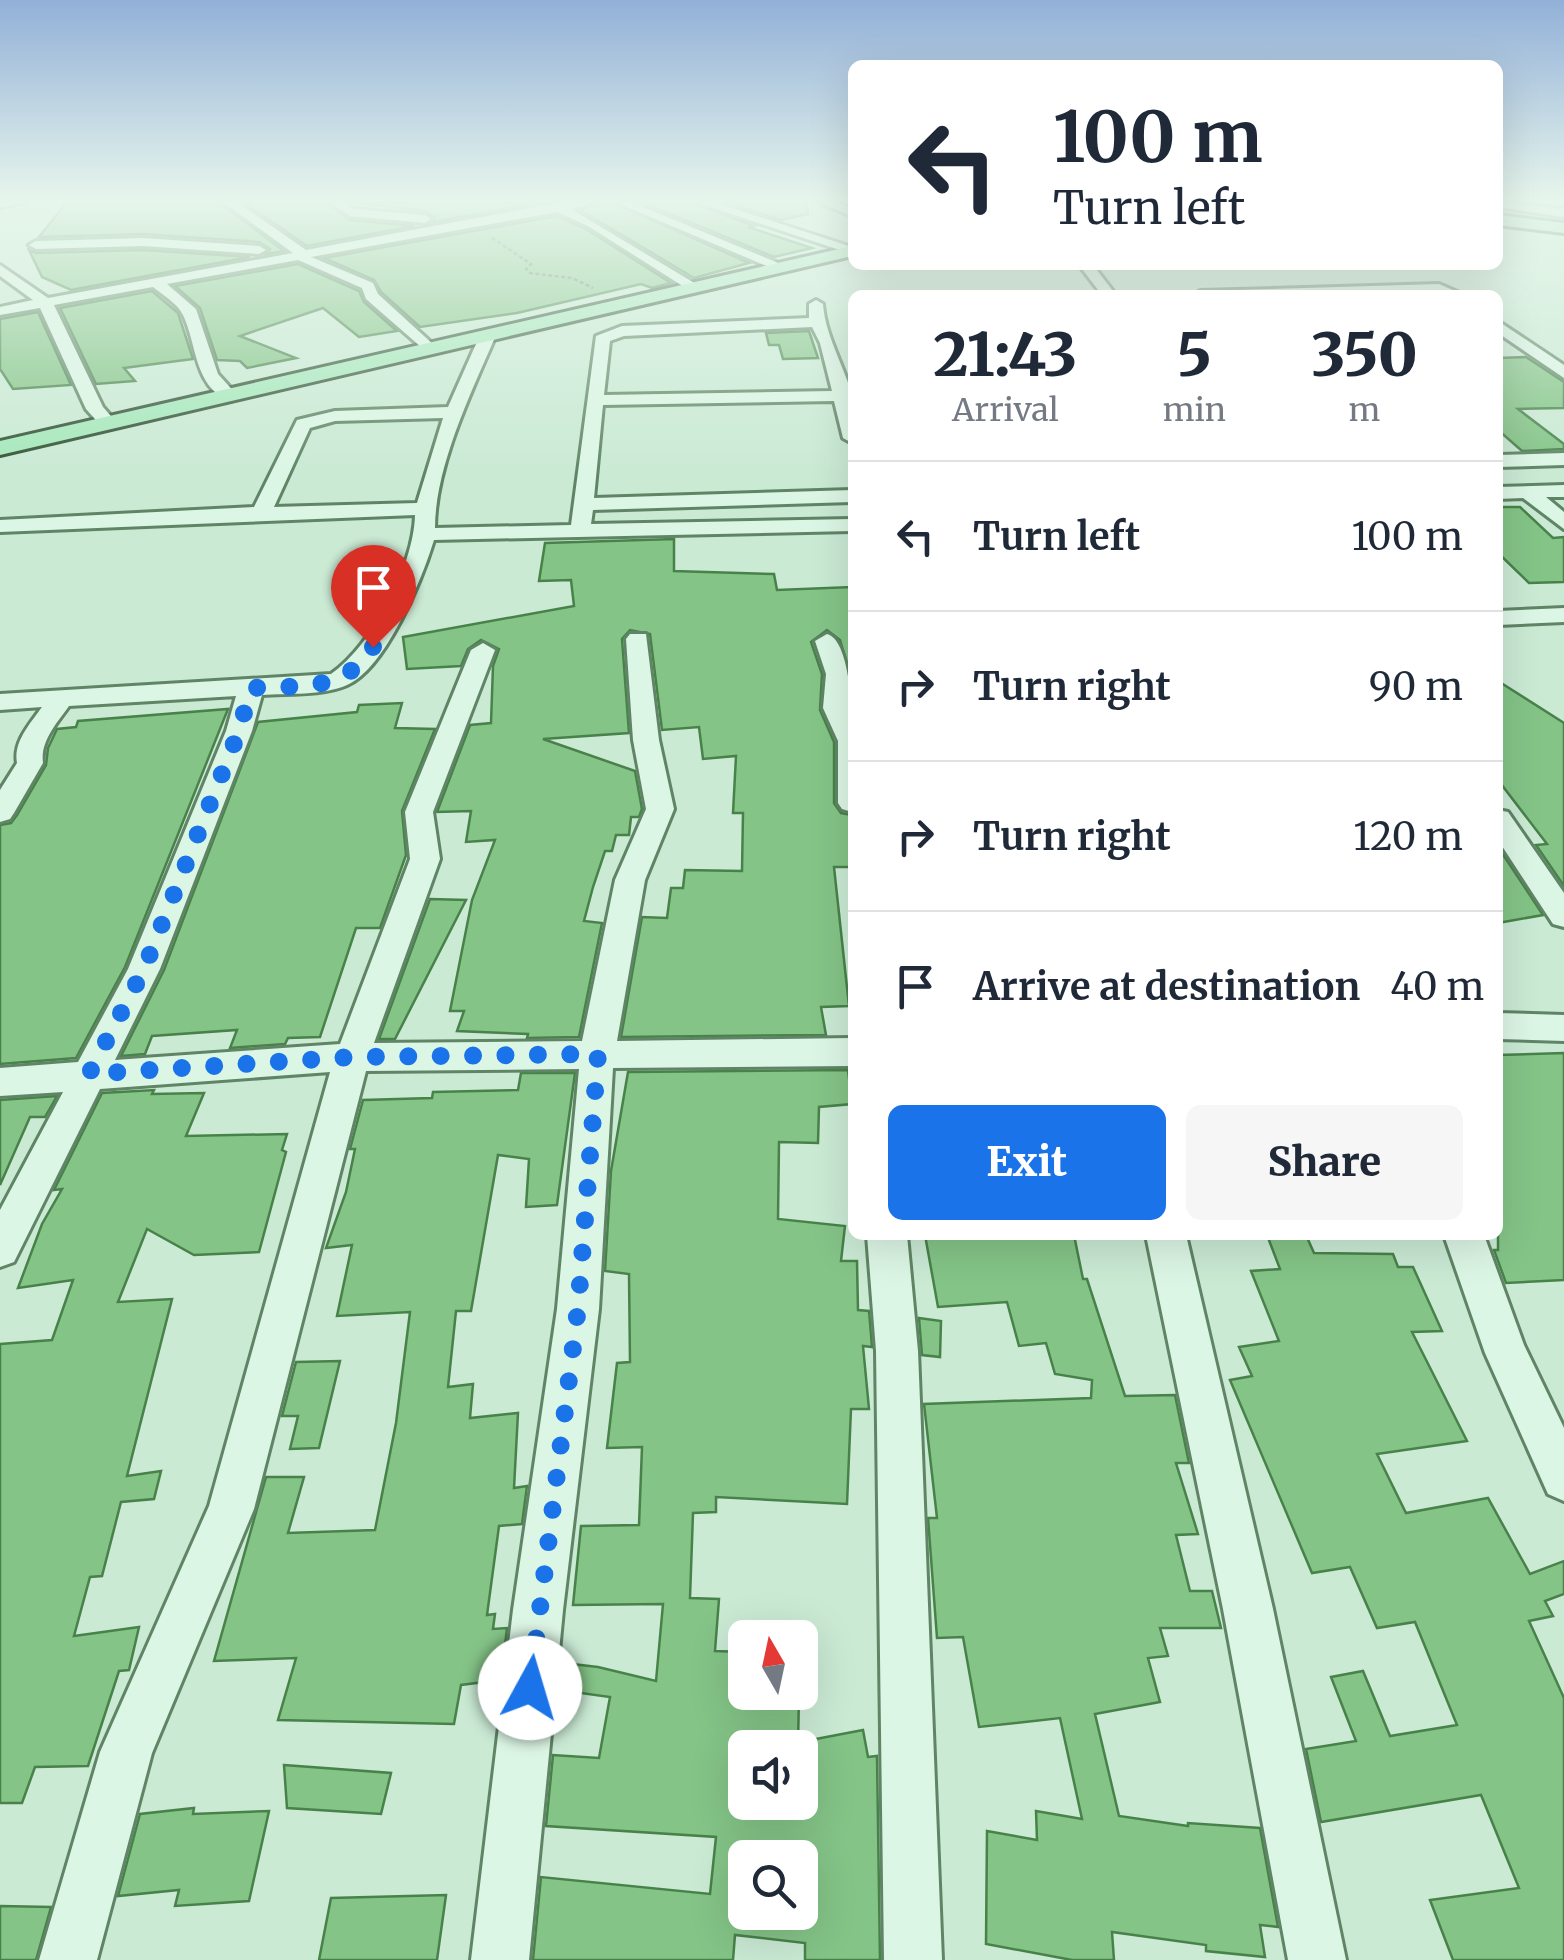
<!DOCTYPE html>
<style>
:root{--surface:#fff;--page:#f6f6f7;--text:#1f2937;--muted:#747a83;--line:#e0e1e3;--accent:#1a73e8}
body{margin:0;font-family:Merriweather,serif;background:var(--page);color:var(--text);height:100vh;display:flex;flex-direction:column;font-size:38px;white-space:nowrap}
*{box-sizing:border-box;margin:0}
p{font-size:32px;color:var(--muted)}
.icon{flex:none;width:55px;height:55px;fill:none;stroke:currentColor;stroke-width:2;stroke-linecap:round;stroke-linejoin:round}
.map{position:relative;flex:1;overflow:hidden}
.drawer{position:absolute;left:848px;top:290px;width:655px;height:950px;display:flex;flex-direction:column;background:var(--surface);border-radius:15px;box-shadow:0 10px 40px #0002}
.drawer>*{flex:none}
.hud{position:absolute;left:848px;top:60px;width:655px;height:210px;border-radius:15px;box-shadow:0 10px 40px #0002;background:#fff;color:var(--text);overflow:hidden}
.needle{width:65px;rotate:351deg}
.controls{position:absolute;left:728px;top:1620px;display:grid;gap:20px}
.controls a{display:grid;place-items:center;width:90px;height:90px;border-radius:15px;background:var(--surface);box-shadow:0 10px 40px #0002;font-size:50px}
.pin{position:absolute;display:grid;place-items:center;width:85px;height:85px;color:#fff;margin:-102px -42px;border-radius:50% 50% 50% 0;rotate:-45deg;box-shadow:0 0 10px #0007}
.pin .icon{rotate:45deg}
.me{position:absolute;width:110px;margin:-55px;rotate:6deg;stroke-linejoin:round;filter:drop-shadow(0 0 8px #0008)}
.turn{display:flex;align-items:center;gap:35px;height:210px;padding:0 40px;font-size:45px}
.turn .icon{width:130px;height:130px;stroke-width:2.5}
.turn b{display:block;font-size:70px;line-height:85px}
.eta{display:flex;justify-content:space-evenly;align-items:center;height:170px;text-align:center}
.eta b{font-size:60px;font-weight:800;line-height:70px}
.primary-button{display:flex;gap:20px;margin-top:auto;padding:20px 40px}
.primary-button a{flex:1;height:115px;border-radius:15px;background:var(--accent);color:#fff;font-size:40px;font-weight:800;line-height:115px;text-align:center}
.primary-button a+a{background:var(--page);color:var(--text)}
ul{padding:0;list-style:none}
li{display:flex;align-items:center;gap:30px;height:150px;padding:0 40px;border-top:2px solid var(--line)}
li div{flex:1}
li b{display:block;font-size:38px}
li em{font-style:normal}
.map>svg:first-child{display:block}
</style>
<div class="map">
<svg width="1564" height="1960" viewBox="0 0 1564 1960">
<rect width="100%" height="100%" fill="#caead4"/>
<g fill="#84c487" stroke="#48824a" stroke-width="2.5" fill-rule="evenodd">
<path d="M67,202H219L284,251L266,254L270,249L259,242L143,234L39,237Z"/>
<path d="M243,202H326L350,220L414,226L307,246Z"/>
<path d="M350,202H542L433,222L435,218L425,211Z"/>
<path d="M599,202H612L749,263L694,278L580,210Z"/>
<path d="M641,202H691L754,226L748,227L812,248L774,257Z"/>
<path d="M725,202H807L808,214L781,220Z"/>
<path d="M557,216L586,229L671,283L652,288L641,284L517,313L420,327L381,292L374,280L324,258Z"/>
<path d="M29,250L36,253L143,250L250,257L71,290L42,277Z"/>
<path d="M298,264L359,291L364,302L397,331L359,337L323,308L240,336L296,358L247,368L240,361L217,360L200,308L175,286Z"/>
<path d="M152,291L178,313L193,359L124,368L135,381L96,384L60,308Z"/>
<path d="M38,312L71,385L13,389L0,369V319Z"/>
<path d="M809,331L818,358L783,359L779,345H769L766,333Z"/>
<path d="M1526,357L1564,382V408L1518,409L1564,444V449L1522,451L1498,430V358Z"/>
<path d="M1498,507H1520L1553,538L1564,537V582L1529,583L1498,553Z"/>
<path d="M674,539V571L774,574L777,590L852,587V681L840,640L827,630L811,642L822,674L820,710L834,742V803L841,813L852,815V867H834L849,1006L821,1007L826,1035L621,1037L642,917L667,918L671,888H683L685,870L742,871L743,813H733L736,756L703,759L699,727L662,730L650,634L630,630L622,639L629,733L543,739L635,771L642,809L639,817H631L629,835H616L612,851H605L593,887L584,921L602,923L579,1037L527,1038L528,1034L457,1031L464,1011H450L472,900L495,840L466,842L471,811L437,812L470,725L491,723L493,666L499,649L481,640L468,649L461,666L407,669L403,637L574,606L571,580L539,581L545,543Z"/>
<path d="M1498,681L1564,723V886L1536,845L1547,844L1498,780Z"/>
<path d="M402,703L395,728L435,729L402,811L406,855L380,928H356L320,1037L288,1038L285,1044L230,1048L237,1030L152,1036L145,1054L121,1056L164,970L258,722L357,712L359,705Z"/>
<path d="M228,709L125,967L76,1058L0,1064V825L11,823L17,815L46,765L48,748L57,729L76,727L78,721Z"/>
<path d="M1498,850H1500L1543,915L1498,923Z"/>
<path d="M430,899L466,900L395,1039H379Z"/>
<path d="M1564,1053V1280L1506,1283L1494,1250H1498V1055Z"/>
<path d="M848,1070L852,1104L819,1107L818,1143L779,1142L778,1219L845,1226L841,1261H857L858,1310L869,1311L872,1347L863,1346L869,1409H851L847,1504L716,1497V1512L693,1513L690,1598L719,1599L715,1651L745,1652V1692H799L798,1748H745V1802H800V1742L863,1730L868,1757L877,1756L880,1960H805V1943L735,1935L733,1960H533L541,1877L710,1894L716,1837L546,1826L553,1755L599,1758L610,1697L559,1690L563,1663L598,1667L656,1681L663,1604L573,1605L581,1526L639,1525L642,1447L607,1448L617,1363L630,1362L629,1274L605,1271L611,1171L628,1072ZM745,1858H804L805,1912H745Z"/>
<path d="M521,1073H575L557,1205L526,1207L529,1159L498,1155L471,1311H456L448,1387L473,1384L470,1418L518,1413L514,1488L527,1486L522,1524L499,1526L487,1615L495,1614L493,1629L507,1628L501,1680L461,1685L454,1724L278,1720L296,1658L214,1661L266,1477H304L288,1533L375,1530L396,1423L410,1312L337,1316L352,1245L326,1248L346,1192L355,1149H350L363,1100L432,1098L433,1092L518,1090Z"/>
<path d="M154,1090L152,1094L204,1093L186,1136L287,1134L282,1150L286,1152L259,1252L194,1255L147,1229L118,1302L172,1299L127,1476L161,1471L154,1499L121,1502L102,1576L90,1577L74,1636L139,1627L129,1670L119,1671L88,1766L35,1767L22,1803H0V1344L52,1340L73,1280L18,1288L42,1224L62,1189L54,1190L102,1093Z"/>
<path d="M57,1096L45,1117H30L0,1185V1100Z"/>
<path d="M925,1235H1074L1083,1279H1087L1125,1396L1175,1395L1189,1463H1176L1198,1534L1176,1535L1190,1591H1212L1221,1628H1160L1168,1656L1148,1658L1160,1702L1095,1714L1119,1816L1188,1826V1823L1260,1828L1278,1927L1260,1925L1265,1957L1206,1951V1945L1112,1932L1114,1960H1072L986,1944L987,1831L1037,1840L1036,1811L1082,1819L1060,1718L979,1727L963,1637L937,1638L928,1518H937L924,1404L1091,1398L1092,1380L1055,1374L1046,1343L1019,1346L1007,1302L938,1307Z"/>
<path d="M1267,1235H1306L1314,1253L1393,1254L1398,1267H1413L1442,1331L1412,1332L1467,1441L1377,1454L1406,1513L1488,1498L1530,1574L1564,1561V1594L1545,1601L1553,1616L1529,1621L1564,1698V1960H1453L1430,1900L1519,1888L1481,1795L1321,1822L1306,1749L1356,1741L1331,1677L1363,1671L1390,1736L1457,1725L1415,1622L1377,1628L1350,1567L1312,1573L1230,1380L1252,1376L1239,1347L1279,1341L1251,1271L1280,1269Z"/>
<path d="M919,1318L941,1321L940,1357L922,1355Z"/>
<path d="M340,1361L319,1448L290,1449L298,1416H282L296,1362Z"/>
<path d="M284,1765L391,1773L381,1814L287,1808Z"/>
<path d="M194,1808L193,1814L269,1811L249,1901L175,1906L179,1890L118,1896L140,1814Z"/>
<path d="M446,1895L437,1960H319L331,1898Z"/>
<path d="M0,1906L51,1907L36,1960H0Z"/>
</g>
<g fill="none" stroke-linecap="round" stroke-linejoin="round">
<defs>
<g id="minor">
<path d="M0,202H27L0,207Z"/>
<path d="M223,202H237L306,250L556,203L595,202L571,209L701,287L689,290L588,226L557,212L311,257L373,283L378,294L435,346V352L429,354L366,299L362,288L298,260L167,284L196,309L218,374L237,395L228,400C194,386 197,344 183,315C178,304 163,295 153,287L54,305L103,407L117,423L114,427H102L86,409L40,308L0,315V307L33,300L0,276V265L48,298L293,253Z"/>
<path d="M330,202H344L353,209L425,215L431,219L425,223L350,216Z"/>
<path d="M615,202H631L788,267L776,270Z"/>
<path d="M695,202H713L852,247V254Z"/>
<path d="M818,202H835L852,208V216Z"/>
<path d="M1498,202L1564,209V217L1498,207Z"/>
<path d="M143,238L259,246L266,250L259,254L143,246L36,249L29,245L36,241Z"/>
<path d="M1079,265H1093L1116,295H1102Z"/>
<path d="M1439,284L1464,295H1193L1200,291Z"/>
<path d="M816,300L823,304C825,335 844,366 852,395C856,408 852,429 852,443L843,438L834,401L603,405L594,498L852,490V502L593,510L591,524L852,519V531L434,540C422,579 386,668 347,685C322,696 288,693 262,695L252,731L160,969L115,1060L340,1044L410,859L405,812L471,650L483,643L495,650L433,812L440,859L374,1043L582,1041L615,880L646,809L633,740L626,639L630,634H646L659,740L674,809L645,880L617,1041L852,1038V1066L613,1068L599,1309L563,1610L529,1960H471L513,1610L557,1309L579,1069L366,1071L254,1509L152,1753L97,1960H39L100,1752L209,1506L330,1072L100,1089L14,1262L0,1267V1210L63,1092L0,1096V1068L78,1062L128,969L226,731L236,696L69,706C57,723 40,741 43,763L14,813L10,819L0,822V790L17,763C13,742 30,724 42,707L0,710V694L331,674C372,646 414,565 415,515L0,532V520L254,507L297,420L335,411L448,407L480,335L488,330L496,335C472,391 435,466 435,528L571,525L596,336L622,326L809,318V304ZM812,327L820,343L832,391L604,395L610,341L624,336ZM443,418L417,503L274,507L310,428L335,421Z"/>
<path d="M1498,321L1564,365V378L1498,333Z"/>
<path d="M1564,453V465L1498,467V455Z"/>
<path d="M1564,485V497H1546L1564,512V529L1523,498L1498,499V487Z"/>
<path d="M1564,608V622L1498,625V611Z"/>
<path d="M827,634C859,642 854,781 852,812L842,809L838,803V741L823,708L826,674L815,641Z"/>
<path d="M1498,810L1508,812L1564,893V927L1553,924L1498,840Z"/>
<path d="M1498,1013L1564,1015V1041L1498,1039Z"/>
<path d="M867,1235H907L918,1351L942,1960H884L876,1351Z"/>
<path d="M1146,1235H1186L1273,1609L1346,1960H1288L1223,1609Z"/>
<path d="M1444,1235H1484L1524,1345L1564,1428V1501L1548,1494L1485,1353Z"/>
</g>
<g id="major">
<path d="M1498,215L1564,223V233L1498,225Z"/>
<path d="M852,246V256L0,455V441Z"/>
</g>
</defs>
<use href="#minor" stroke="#608566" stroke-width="6"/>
<use href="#major" stroke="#335337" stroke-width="6"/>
<path stroke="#608566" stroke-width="2.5" stroke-dasharray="4 2.5" stroke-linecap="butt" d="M492,238L531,264L526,269L530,273L572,278L593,288"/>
<use href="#minor" fill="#dcf6e5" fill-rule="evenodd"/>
<use href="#major" fill="#a6e8bb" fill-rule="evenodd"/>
</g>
<linearGradient id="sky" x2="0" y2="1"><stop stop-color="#92b0d8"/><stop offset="0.42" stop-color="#e7f6ec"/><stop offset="1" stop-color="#e7f6ec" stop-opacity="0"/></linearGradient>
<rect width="1564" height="476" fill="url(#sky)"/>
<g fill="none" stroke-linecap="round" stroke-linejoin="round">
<path stroke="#1a73e8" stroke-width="18" stroke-dasharray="0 32.4" d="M373,647C344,693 300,685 251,688L239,731L144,969L89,1074L352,1057L598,1054L578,1308L530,1688"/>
</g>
</svg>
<div class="controls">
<a><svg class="needle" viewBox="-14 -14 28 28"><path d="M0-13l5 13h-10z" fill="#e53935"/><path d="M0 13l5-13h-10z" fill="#747a83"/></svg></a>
<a><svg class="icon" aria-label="sound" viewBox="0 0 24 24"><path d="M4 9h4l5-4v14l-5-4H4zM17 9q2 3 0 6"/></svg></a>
<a><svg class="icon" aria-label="search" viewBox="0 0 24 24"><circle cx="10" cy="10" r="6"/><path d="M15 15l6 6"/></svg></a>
</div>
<div class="pin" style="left:373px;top:647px;background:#d93025"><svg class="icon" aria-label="arrive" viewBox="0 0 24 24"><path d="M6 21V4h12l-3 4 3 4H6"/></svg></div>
<svg class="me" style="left:530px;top:1688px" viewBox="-20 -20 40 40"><circle r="19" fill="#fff"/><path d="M0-13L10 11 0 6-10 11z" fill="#1a73e8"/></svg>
<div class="hud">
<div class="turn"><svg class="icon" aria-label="left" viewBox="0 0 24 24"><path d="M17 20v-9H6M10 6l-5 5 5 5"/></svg><div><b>100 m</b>Turn left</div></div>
</div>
<section class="drawer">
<div class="eta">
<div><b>21:43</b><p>Arrival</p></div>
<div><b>5</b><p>min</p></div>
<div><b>350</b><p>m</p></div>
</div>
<ul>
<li><svg class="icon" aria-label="left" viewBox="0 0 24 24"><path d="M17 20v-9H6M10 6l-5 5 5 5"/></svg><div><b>Turn left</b></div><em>100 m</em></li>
<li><svg class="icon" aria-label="right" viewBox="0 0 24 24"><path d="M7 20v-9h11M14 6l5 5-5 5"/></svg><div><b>Turn right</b></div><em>90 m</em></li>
<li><svg class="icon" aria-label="right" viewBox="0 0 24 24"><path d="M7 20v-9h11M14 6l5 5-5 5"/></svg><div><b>Turn right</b></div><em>120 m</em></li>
<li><svg class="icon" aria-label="arrive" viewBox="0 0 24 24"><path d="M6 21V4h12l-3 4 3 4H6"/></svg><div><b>Arrive at destination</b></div><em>40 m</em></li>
</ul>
<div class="primary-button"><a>Exit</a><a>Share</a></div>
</section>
</div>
